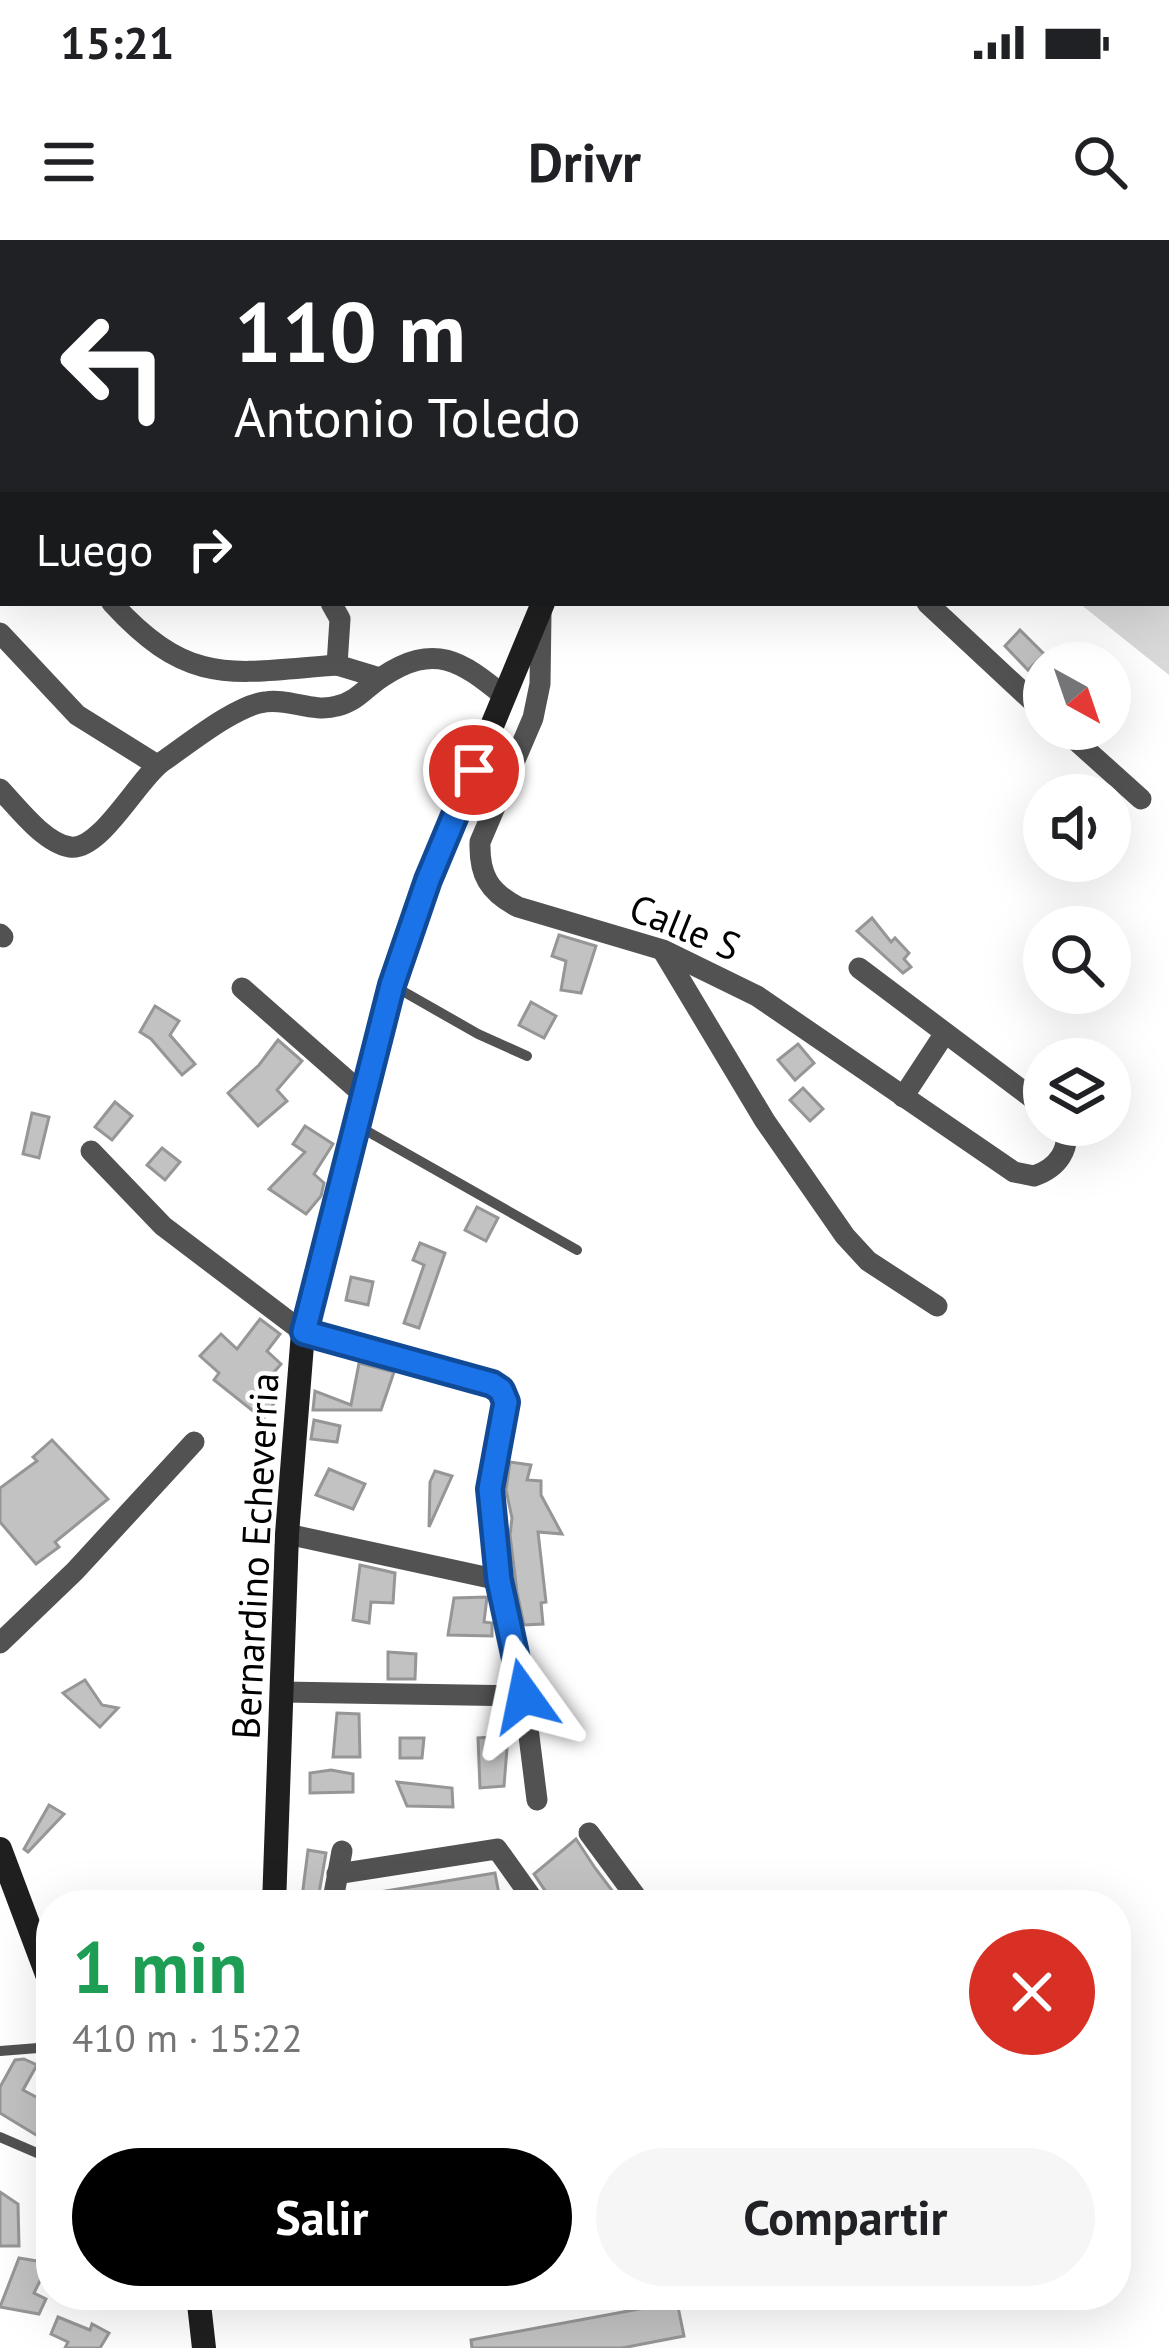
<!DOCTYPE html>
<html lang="es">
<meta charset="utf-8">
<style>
:root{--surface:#fff;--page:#f6f6f6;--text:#202124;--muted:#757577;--accent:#000}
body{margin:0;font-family:"PT Sans",sans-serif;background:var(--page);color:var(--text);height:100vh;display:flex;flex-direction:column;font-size:45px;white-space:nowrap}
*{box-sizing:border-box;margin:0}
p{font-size:39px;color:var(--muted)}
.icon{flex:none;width:66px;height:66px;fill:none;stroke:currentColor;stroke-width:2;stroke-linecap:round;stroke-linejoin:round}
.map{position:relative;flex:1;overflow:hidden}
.panel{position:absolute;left:36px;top:1650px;width:1095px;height:420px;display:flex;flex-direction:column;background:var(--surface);border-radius:48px;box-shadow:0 12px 48px #0002}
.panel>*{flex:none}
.hud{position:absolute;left:0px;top:0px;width:1170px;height:366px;box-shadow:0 12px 48px #0002;background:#202124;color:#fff;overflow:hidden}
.needle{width:78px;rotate:140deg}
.buttons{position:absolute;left:1023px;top:402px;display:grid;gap:24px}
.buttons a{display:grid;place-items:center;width:108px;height:108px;border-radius:50%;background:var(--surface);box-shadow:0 12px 48px #0002;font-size:60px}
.pin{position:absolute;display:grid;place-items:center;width:102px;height:102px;color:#fff;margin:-51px;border:6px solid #fff;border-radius:50%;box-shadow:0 3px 12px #0007}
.me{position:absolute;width:132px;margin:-66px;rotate:348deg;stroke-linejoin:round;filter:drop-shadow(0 0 9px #0008)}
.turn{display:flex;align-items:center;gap:42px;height:252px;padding:0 36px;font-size:54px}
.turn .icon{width:156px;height:156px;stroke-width:2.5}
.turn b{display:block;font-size:84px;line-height:102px}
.then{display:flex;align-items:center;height:114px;padding:0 36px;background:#0003;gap:24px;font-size:45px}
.round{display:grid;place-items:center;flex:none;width:126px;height:126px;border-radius:63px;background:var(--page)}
.overview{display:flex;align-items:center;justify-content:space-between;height:204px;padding:0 36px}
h1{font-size:72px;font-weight:800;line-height:90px;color:#1e9e55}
.primary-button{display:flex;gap:24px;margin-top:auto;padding:24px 36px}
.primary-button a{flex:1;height:138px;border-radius:72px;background:var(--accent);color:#fff;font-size:48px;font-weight:800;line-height:138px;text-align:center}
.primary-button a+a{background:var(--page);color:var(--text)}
.status{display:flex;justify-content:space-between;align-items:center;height:84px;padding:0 60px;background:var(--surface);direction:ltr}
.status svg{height:33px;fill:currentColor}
header{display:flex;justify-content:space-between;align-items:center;height:156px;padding:0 36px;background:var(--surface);font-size:54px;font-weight:800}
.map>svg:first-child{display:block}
</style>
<div class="status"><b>15:21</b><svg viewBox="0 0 49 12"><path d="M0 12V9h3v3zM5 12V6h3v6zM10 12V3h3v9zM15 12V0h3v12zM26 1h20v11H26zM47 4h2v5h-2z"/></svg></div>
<header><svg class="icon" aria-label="menu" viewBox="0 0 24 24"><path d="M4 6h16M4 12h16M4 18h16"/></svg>Drivr<svg class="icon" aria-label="search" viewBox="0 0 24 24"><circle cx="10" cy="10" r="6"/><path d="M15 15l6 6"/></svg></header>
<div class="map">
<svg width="1169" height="2108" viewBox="0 0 1169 2108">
<rect width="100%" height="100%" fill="#fff"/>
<path fill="#d9d9d9" d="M659,0H1169V435L1079,363H1167V3H659Z"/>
<g fill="#c2c2c2" stroke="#969696" stroke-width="3">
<path d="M1020,390L1044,414L1028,430L1005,406Z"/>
<path d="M872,678L891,702L895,698L909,713L904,719L911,727L903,733L857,691Z"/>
<path d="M559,695L596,706L581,753L561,750L566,721L552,716Z"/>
<path d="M531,762L556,776L544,798L519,785Z"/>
<path d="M155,766L179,781L170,795L195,824L182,835L151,799L140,792Z"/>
<path d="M278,800L302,821L277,850L287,861L258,886L228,853L259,825Z"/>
<path d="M798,804L814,823L795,840L778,820Z"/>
<path d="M803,848L823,869L810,881L790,860Z"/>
<path d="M115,862L132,876L112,900L95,887Z"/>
<path d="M32,873L49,877L39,918L23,914Z"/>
<path d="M305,886L333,904L314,934L324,943L321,956L306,974L269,949L305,912L293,904Z"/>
<path d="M162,908L180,922L165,940L147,925Z"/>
<path d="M477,967L498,978L486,1001L465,990Z"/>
<path d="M420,1003L445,1013L419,1088L404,1083L424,1025L413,1020Z"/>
<path d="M351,1037L373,1042L368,1065L346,1060Z"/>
<path d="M260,1079L280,1094L267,1111L281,1124L258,1151L275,1162L263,1179L214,1140L219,1133L200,1116L221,1094L237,1109Z"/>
<path d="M359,1123L394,1132L381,1170H313L315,1151L351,1165Z"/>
<path d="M314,1180L340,1186L337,1202L311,1199Z"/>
<path d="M52,1200L108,1259L55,1302L59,1307L36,1324L0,1282V1248L37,1221L33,1217Z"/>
<path d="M510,1222L531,1225L527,1240L541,1241V1255L562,1294L538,1292L546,1362L541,1363L543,1384L524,1385L517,1352L510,1295L512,1278L506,1250Z"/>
<path d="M329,1229L365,1244L353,1269L316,1255Z"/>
<path d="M435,1231L452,1236L429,1287L430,1242Z"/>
<path d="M360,1325L395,1333L393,1363L371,1362L369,1383L353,1380Z"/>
<path d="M487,1357L484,1382L492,1383V1396L448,1395L454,1358Z"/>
<path d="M388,1412L416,1414L415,1439H388Z"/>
<path d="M85,1440L102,1465L118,1468L100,1487L63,1453Z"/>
<path d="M337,1473L359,1474L360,1517H333Z"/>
<path d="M508,1496L504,1546L480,1548L478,1498Z"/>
<path d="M400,1498H424L422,1518H400Z"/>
<path d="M331,1530L353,1534V1552L310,1553V1533Z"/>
<path d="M397,1542L452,1548L453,1567L407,1566Z"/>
<path d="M49,1565L64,1574L28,1612L24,1609Z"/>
<path d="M576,1599L595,1628L623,1665H558L544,1649L534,1634Z"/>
<path d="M308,1610L326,1613L317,1665H301Z"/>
<path d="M495,1633L499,1654L433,1665H349V1657Z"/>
<path d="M24,1819L37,1825L23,1850L51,1865V1892L46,1901L0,1873V1847L15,1820Z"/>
<path d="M0,1952L18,1964L19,2006H0Z"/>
<path d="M19,2018L49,2023L34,2053L46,2059L39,2074L0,2067Z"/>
<path d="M677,2062L684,2096L622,2108H472L471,2100Z"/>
<path d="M58,2077L90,2090L92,2084L109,2093L100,2108H65L68,2102L51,2094Z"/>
</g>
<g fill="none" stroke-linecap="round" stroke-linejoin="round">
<g stroke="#525252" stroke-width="10">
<path d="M230,0L234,3"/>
<path d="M395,0L398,3"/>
<path d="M392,745L478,794L527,816"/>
<path d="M358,886L577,1010"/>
<path d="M0,1811L51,1807"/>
<path d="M0,1897L51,1919"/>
</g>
<g stroke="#525252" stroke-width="21">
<path d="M0,82L3,86"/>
<path d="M0,242L3,245"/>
<path d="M112,363C190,448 231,433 337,425"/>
<path d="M331,363L340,379L337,425L380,438"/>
<path d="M927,363L1044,472"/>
<path d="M541,373L540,444L533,478L480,602C479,635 489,652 518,667L663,710L757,756L1014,932L1034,936C1058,928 1071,909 1065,885"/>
<path d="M0,393L77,475L157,525"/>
<path d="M1063,489L1141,559"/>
<path d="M0,549C17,567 44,603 70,607C100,612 138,539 162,522C187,505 236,465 265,462C289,458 313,473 337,466C358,461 366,447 382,437C435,402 461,421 504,456"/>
<path d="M0,694L3,697"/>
<path d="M663,711L765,881L845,996L868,1021L937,1066"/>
<path d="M859,728L1044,867"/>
<path d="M242,748L365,856"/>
<path d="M903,857L945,793"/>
<path d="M91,911L163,986L303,1092L492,1144L501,1150L505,1162L490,1249L499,1340L524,1456L537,1560"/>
<path d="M287,1294L499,1340"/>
<path d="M0,1403L75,1331L194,1202"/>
<path d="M282,1452L524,1456"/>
<path d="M589,1593L642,1665"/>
<path d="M337,1634L497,1609L537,1665"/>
<path d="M332,1665L342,1611"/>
</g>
<g stroke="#1f1f1f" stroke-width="24">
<path d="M847,3L850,0"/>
<path d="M0,1609L51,1745"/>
<path d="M274,1665L287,1294L303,1092L392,745L428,640L543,363"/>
<path d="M198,2055L204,2108"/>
</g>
</g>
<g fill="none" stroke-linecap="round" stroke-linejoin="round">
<defs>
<path id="route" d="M474,530L428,640L392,745L304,1092L492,1144L501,1150L506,1162L490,1249L499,1340L524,1456"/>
</defs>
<use href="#route" stroke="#114b97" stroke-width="30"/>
<use href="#route" stroke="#1a73e8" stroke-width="21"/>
</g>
<g text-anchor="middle" stroke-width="9" stroke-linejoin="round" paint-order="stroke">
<g font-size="39" fill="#000" stroke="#fff">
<text transform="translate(685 687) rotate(22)" y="14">Calle S</text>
<text transform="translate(255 1316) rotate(-87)" y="14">Bernardino Echeverria</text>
</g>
</g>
</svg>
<div class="buttons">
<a><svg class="needle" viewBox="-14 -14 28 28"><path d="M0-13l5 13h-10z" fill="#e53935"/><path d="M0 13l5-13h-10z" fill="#757577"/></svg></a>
<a><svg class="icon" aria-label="sound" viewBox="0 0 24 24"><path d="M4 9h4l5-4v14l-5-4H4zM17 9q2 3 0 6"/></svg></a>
<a><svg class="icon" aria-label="search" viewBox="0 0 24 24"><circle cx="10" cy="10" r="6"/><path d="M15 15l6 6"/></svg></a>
<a><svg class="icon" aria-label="layers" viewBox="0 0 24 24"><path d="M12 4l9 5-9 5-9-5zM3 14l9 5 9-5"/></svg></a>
</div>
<div class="pin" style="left:474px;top:530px;background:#d93025"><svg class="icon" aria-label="arrive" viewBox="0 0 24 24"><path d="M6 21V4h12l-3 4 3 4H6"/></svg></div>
<svg class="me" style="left:524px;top:1456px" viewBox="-20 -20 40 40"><path d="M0-17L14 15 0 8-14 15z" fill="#1a73e8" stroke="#fff" stroke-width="4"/></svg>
<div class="hud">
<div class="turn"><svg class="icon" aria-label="left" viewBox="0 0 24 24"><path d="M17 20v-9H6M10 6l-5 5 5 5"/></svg><div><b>110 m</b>Antonio Toledo</div></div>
<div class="then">Luego<svg class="icon" aria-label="right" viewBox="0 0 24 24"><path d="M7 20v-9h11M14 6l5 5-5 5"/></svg></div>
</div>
<section class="panel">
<div class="overview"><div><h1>1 min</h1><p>410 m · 15:22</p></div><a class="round" style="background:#d93025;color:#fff"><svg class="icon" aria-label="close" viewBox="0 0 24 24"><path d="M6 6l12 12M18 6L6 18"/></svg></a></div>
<div class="primary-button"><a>Salir</a><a>Compartir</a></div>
</section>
</div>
